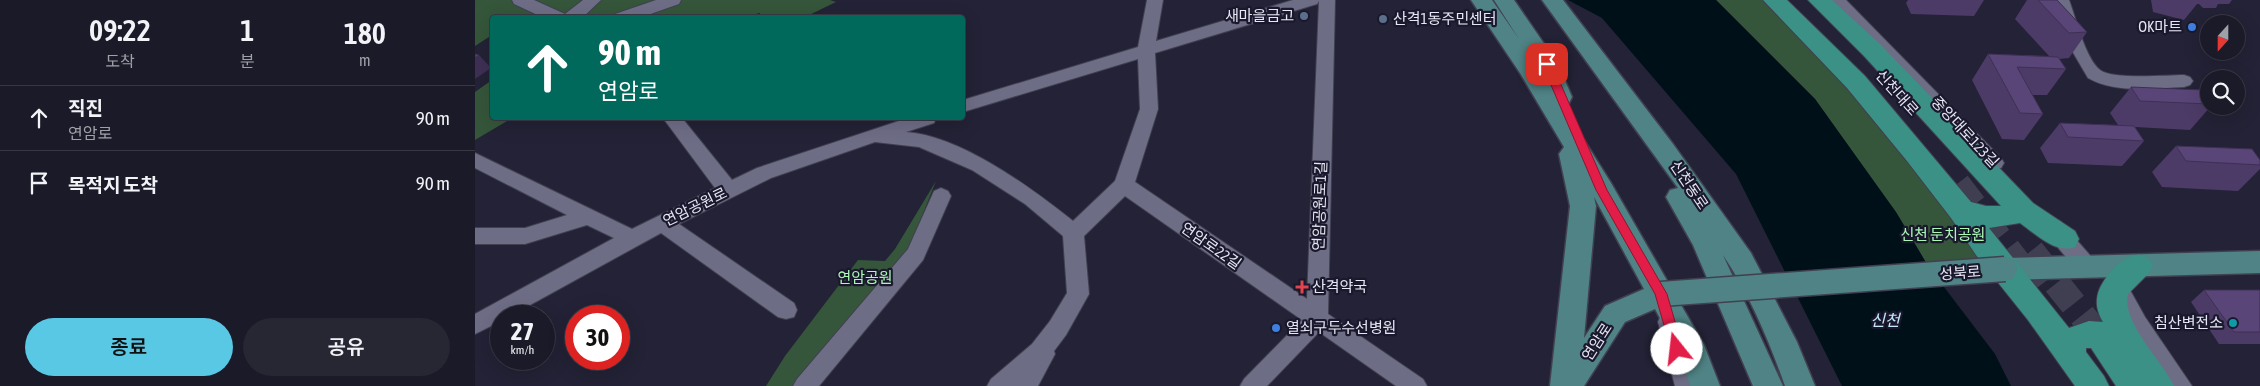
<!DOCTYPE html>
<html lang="ko">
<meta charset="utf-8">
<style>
:root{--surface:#1a1a28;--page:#272734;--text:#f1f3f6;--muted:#9fa1a8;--line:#383845;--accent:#59c8e4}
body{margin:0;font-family:"Asap Condensed","Noto Sans KR",sans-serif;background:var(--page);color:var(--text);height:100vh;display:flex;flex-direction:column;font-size:19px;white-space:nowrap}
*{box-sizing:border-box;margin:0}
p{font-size:16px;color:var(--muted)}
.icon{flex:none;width:28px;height:28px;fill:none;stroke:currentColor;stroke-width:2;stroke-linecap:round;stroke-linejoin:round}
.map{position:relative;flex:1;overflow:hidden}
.panel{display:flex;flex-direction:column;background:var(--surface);width:475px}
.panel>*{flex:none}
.top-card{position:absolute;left:15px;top:15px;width:475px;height:105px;border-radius:5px;box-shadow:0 5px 20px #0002,0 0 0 1px var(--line);background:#00695c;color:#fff;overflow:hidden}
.needle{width:32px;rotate:201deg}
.controls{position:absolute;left:1725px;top:15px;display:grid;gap:10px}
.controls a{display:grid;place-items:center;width:45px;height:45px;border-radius:50%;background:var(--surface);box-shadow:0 5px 20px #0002,0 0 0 1px var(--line);font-size:25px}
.speed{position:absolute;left:15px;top:305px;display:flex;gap:10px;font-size:25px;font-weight:700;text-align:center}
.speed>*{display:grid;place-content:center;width:65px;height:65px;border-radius:50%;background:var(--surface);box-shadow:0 5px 20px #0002,0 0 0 1px var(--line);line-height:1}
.speed small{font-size:12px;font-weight:400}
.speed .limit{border:8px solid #d22;background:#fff;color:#111}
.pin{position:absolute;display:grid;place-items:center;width:42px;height:42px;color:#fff;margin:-21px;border-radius:10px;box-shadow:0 2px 8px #0006}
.me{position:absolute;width:55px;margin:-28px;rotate:344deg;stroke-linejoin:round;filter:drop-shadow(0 0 4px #0008)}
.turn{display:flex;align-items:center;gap:18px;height:105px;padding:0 25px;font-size:22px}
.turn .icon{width:65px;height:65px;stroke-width:2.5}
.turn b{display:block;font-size:35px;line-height:42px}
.eta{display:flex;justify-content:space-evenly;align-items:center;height:85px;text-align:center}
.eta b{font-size:30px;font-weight:600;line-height:35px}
.action{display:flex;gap:10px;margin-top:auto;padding:10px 25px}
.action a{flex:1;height:58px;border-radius:30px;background:var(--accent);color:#111;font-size:20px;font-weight:600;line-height:58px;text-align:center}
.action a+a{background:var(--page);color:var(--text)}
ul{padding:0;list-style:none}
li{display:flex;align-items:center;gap:15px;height:65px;padding:0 25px;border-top:1px solid var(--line)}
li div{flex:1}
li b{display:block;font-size:19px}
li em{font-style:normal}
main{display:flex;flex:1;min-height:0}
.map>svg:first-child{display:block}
</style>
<main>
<section class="panel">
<div class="eta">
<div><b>09:22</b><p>도착</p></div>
<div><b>1</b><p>분</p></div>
<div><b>180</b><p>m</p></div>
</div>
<ul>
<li><svg class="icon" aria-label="ahead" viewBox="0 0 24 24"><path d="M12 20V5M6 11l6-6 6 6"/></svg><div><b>직진</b><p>연암로</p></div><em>90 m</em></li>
<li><svg class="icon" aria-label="arrive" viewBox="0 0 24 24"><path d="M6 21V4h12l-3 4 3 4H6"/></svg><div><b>목적지 도착</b></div><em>90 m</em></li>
</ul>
<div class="action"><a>종료</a><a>공유</a></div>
</section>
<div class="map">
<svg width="1785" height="386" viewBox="0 0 1785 386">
<rect width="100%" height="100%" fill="#232236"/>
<g fill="#35563a">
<path d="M0,0H355L361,2L330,17H285V13L263,18H18L17,35L0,46Z"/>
<path d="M1241,0H1293L1316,22L1523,260L1453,266L1424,217L1340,99Z"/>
<path d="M17,80L18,118H37L0,140V92Z"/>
<path d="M461,181L433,251L320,386H291L310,356L383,260L410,261L420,249Z"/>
</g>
<path fill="#001019" d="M1093,0H1241L1340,99L1421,212L1453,266L1520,354L1536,386H1367L1261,174L1127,18Z"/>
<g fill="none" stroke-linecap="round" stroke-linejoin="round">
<g stroke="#403f52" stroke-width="27" stroke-dasharray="27 14" stroke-linecap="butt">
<path d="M1482,184L1562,288"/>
<path d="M1556,251L1630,344"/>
</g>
<defs>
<g id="minor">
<path d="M37,0H59L90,14L108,0H126L107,18H69L39,4Z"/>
<path d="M181,0H206L204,4L164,18H138L140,14Z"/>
<path d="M672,0H688L681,41L818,0H860L853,314L948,379L952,386H921L844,332L792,386H765L769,379L827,320L650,196L609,236L614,294L591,335L579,351L580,354L563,386H512L516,379L557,344L575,321L592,293L588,236L550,204L497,170L444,147L400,142L296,178L204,224L319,303L322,310L319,317L311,319L303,317L186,233L35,316H26V321L0,334V314L139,238L112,225L50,244H0V228H50L92,215L0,168V153L157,229L240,188L188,118H207L257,180L282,168L433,118H461L459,123L431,132C486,136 555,187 598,221L640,181L665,109L663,59L488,112V100L663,47ZM844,1L832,299L660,182L683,109L680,53L842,4Z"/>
<path d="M1354,0H1371L1526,158L1529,163L1526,168L1519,170L1512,168Z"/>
<path d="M1578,0H1594C1601,18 1610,58 1625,70C1638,80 1692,75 1709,75L1715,77L1718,81L1715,85L1709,87C1678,88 1641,94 1613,78L1596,49Z"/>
<path d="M466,188L473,191L476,196L448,260L344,386H318L322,379L433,249L459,191Z"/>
<path d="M1578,219L1585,221L1620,261L1623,267L1620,273L1612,276L1604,273L1571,233L1568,227L1571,221Z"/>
<path d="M1642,278L1650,281L1670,317L1717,386H1692L1654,331L1631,287L1634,281Z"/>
<path d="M1194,313L1202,315L1205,322L1224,386H1200L1183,322L1186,315Z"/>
</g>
<g id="major">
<path d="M996,0H1017L1044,39L1019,0H1039L1083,64L1097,97L1094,103L1087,105L1136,183L1229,345L1245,386H1215L1206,357L1180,309L1150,322L1109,386H1075L1095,206L1084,154L1089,147L1045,73ZM1119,197L1169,289L1130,306L1109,338L1121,206Z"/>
<path d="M1067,0H1088L1198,144L1276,253L1322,342L1340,386H1310C1294,341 1275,295 1248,255L1308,386H1278L1218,245L1191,197L1195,190L1203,188Z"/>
<path d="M1785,251V273L1530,280L1521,277L1517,269L1521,261L1530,258Z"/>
</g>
<path id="highway" d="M1288,0H1312L1390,76L1496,202L1511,206H1526L1389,56L1333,0H1357L1405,44L1558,203L1600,231L1604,239L1600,247C1580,254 1562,235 1545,223L1514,228L1594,328L1614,321L1628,322C1624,315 1621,307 1622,299C1623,283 1645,256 1662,255C1665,254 1670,257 1673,258L1678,266L1673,274L1653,294C1646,322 1688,362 1699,386H1641L1616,348H1611V352L1629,376L1634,386H1600L1553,320L1501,255L1476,218L1432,161L1372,88Z"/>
</defs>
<use href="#minor" stroke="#414051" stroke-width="2"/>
<use href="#major" stroke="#414051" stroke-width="3"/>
<use href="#highway" stroke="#414051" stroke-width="2"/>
<use href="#minor" fill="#6e6d86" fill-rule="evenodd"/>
<use href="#major" fill="#4f8385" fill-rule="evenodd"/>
<use href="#highway" fill="#3b9185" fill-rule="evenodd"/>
<defs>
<path id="major-bridge" d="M1186,294L1530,269"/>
</defs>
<use href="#major-bridge" stroke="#414051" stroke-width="27" stroke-linecap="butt"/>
<use href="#major-bridge" stroke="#4f8385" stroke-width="24"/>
</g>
<g fill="#4d3b67">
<path d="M1433,0H1509L1499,16L1436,14L1431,3Z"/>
<path d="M1540,0H1582L1612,32L1594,58L1584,59L1591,69L1572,95H1557L1568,114L1549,140L1527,139L1497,80L1513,54L1574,56L1540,19L1552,0Z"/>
<path d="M1676,0H1757L1754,4H1743L1741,8H1728L1724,4H1722L1709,20L1678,12Z"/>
<path d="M1656,87L1734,97V106H1736L1715,130L1660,127L1669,141L1647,166L1573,163L1565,148L1585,123L1643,125L1635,113Z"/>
<path d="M1701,146L1785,160V169L1763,191L1687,187L1677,172Z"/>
<path d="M1729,290H1785V344H1744L1716,302Z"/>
</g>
<path fill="#3e3054" d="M4,55L16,68L0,79V58Z"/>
<g fill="#594578" stroke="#3e3054">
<path d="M1563,0H1582L1612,32L1594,33Z"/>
<path d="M0,54L4,55L0,58Z"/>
<path d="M1513,54L1583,57L1591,69L1542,67L1568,114L1545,113Z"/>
<path d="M1656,87L1728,90L1734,97V104L1665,101Z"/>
<path d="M1585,123L1659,126L1669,141L1593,137Z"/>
<path d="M1701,146L1777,149L1785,160V165L1711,161Z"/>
<path d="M1729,290H1785V332H1759Z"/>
</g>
<path fill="#e11d48" stroke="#92132f" d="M1072,61L1077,64L1132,190L1192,294L1208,349L1206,353L1202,355L1197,353L1180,294L1121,190L1067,64Z"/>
<g fill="#5c6f8a" stroke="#1a182c" stroke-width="2">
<circle cx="829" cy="16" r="5"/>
<circle cx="908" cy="19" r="5"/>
</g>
<g fill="#3f7fe0" stroke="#1a182c" stroke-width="2">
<circle cx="1717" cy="27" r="5"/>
<circle cx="801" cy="328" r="5"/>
</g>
<path fill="#e0444e" stroke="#1a182c" stroke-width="2" d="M824.5 279.5h5v5h5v5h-5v5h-5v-5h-5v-5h5z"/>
<circle fill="#0f9aa8" stroke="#1a182c" stroke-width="2" cx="1758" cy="323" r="5"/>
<g text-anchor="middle" stroke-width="4.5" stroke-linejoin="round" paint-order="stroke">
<g font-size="15" fill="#e6e6f4" stroke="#1a182c" text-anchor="end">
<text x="819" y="21">새마을금고</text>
<text x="918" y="24" text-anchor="start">산격1동주민센터</text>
<text x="1707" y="32">OK마트</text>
<text x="837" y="292" text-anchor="start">산격약국</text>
<text x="1748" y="328">침산변전소</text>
<text x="811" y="333" text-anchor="start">열쇠구두수선병원</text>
</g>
<g font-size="15" fill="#e6e6f4" stroke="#1a182c">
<text transform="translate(1422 93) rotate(48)" y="5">신천대로</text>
<text transform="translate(1490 132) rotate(47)" y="5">중앙대로123길</text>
<text transform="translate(1214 185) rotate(56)" y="5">신천동로</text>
<text transform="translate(845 206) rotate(-88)" y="5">연암공원로1길</text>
<text transform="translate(220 207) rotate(-26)" y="5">연암공원로</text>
<text transform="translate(736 246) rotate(35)" y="5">연암로22길</text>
<text transform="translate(1485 273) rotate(-4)" y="5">성북로</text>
<text transform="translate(1122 342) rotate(-57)" y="5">연암로</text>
</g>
<g font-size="15" fill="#abf8b7" stroke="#1a182c">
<text x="1468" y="240">신천 둔치공원</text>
<text x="390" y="283">연암공원</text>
</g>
<g font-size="16" font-style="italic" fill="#c4e9fb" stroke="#1a182c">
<text x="1410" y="326">신천</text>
</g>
</g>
</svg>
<div class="controls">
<a><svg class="needle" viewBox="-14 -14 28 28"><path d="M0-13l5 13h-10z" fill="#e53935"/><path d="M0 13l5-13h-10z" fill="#9fa1a8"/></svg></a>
<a><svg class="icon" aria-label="search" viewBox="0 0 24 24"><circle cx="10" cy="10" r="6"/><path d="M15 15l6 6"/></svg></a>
</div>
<div class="speed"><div>27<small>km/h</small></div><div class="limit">30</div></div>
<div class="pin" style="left:1072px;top:64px;background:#d93025"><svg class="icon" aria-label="arrive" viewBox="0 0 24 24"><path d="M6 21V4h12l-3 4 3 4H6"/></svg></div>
<svg class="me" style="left:1202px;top:349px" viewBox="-20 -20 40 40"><circle r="19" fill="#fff"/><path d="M0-13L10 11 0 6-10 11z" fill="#e11d48"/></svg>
<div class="top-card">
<div class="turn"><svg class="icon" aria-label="ahead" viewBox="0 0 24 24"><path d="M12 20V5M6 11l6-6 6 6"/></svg><div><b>90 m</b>연암로</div></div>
</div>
</div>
</main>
